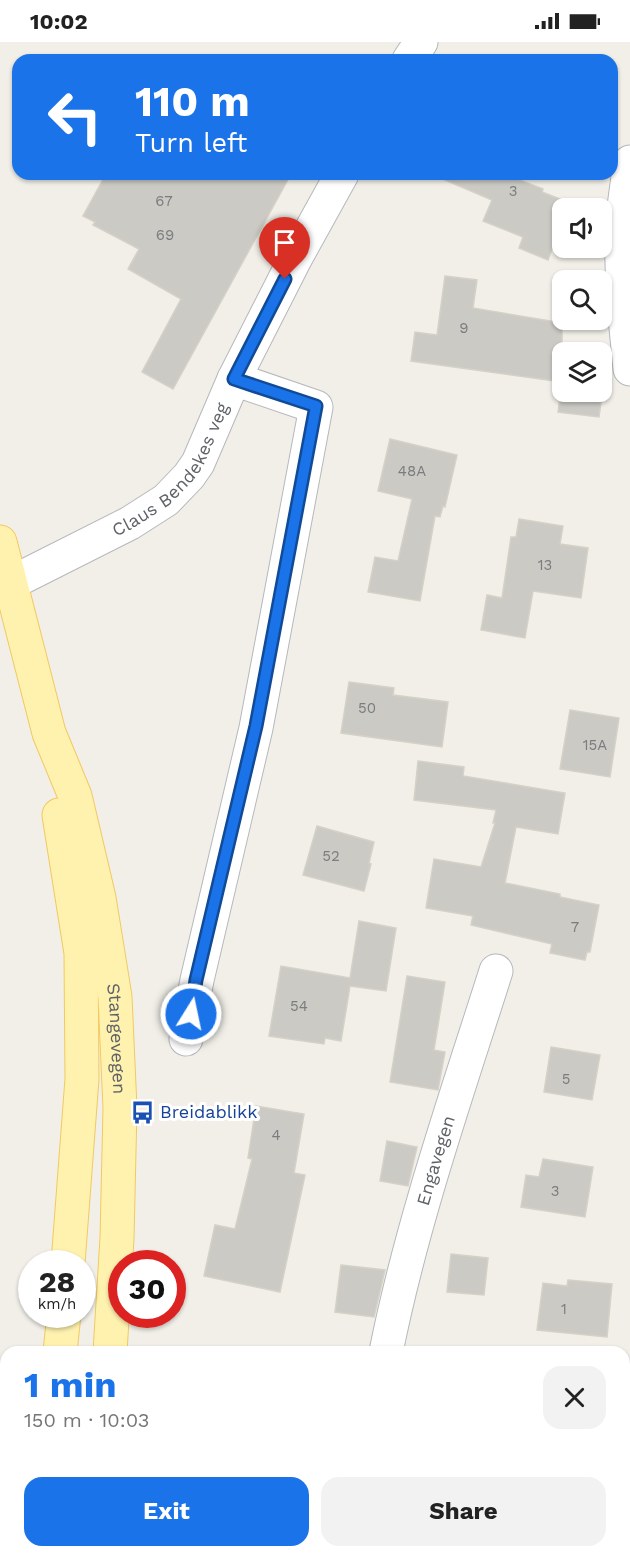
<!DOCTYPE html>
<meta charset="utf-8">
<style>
:root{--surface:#fff;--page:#f2f2f2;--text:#222;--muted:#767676;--accent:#1a73e8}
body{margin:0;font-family:"Work Sans",sans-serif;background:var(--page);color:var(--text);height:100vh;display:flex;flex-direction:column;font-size:22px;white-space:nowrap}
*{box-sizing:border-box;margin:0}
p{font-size:20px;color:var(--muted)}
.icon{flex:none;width:33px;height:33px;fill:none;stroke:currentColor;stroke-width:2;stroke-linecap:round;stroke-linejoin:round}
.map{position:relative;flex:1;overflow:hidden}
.drawer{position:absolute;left:0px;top:1304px;width:630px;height:212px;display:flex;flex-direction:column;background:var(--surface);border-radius:18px 18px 0 0;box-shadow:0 2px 4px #0004}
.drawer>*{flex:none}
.top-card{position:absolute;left:12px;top:12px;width:606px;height:126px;border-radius:18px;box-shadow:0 2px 4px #0004;background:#1a73e8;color:#fff;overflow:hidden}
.buttons{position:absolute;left:552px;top:156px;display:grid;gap:12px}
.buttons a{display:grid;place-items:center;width:60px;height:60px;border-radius:12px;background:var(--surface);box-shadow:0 2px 4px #0004;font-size:30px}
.speed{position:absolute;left:18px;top:1208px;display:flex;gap:12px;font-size:30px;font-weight:700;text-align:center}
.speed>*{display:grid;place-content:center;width:78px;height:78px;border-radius:50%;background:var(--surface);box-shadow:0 2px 4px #0004;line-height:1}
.speed small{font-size:15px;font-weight:400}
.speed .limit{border:9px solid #d22;background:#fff;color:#111}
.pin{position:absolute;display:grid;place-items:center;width:51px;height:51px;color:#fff;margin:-62px -26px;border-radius:50% 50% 50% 0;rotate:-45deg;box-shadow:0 0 6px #0007}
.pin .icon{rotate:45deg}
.me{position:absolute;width:66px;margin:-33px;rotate:10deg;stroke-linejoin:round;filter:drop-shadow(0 0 4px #0008)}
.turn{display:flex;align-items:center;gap:21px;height:126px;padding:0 24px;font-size:27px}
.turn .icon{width:78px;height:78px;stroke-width:2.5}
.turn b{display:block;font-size:42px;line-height:51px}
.round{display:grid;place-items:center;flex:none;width:63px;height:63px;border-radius:18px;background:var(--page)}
.head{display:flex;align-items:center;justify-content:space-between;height:102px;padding:0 24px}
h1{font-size:36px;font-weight:700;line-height:45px;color:var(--accent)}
.cta{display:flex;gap:12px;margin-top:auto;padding:12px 24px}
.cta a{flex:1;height:69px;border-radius:18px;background:var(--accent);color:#fff;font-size:24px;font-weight:700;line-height:69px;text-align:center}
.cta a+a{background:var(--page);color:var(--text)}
.status{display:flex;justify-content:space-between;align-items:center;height:42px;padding:0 30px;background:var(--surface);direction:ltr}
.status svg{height:16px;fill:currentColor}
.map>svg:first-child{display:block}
</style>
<div class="status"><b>10:02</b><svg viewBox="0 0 49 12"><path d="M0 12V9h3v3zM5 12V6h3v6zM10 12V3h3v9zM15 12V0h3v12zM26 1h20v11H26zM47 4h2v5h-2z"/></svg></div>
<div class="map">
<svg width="630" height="1514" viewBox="0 0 630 1514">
<rect width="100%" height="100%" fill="#f1efe8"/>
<g fill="#cccac5" stroke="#d6d1c6" stroke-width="1.5">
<path d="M106,132H291L173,347L142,330L181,257L128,227L139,207L93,183L95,180L83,174Z"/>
<path d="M431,132H504L543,147L542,150L570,161L568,166H562V180L548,218L519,206L523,195L483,179L492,158Z"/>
<path d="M445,234L477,238L473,266L562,281V350H602V340H604L599,375L558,370L562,340L411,319L415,290L437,293Z"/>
<path d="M390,397L457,413L445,465L443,464L440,475L435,474L420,559L368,550L375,515L398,519L412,457L378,449Z"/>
<path d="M519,477L563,484L560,502L588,506L581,556L533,549L525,596L481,588L487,553L502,556L511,495H516Z"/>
<path d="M349,640L394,646L393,653L448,660L442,705L341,691Z"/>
<path d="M570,668L619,676L610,735L560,727Z"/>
<path d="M418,719L464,725L463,734L565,751L558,792L516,785L505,841L560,852V855L599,863L590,910H587L585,918L550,911L552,902L471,883L473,874L426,866L434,817L481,825L495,781H493L496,768L414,758Z"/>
<path d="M317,784L374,800L369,821L371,822L364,849L303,833Z"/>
<path d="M359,879L396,886L386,949L350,944L341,999L325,996L324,1002L269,994L281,924L350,936Z"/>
<path d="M407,934L445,940L434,1008L445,1010L438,1048L390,1040Z"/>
<path d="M551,1005L600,1013L592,1058L544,1050Z"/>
<path d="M256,1064L304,1072L294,1131L305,1133L280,1250L204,1234L215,1183L235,1187L252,1117L248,1116Z"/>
<path d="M387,1099L417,1105L408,1144L380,1139Z"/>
<path d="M543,1117L593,1125L585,1175L521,1165L526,1133L539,1135Z"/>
<path d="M451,1212L488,1216L484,1253L447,1250Z"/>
<path d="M341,1223L385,1228L374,1275L335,1270Z"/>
<path d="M568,1238L612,1242L607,1295L537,1288L543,1241L567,1244Z"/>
</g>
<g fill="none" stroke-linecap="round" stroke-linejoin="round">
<defs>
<g id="minor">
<path d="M409,18L421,0"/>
<path d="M630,120L621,187L623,255L630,327"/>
<path id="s1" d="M11,541L130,481L166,458L189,434L198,421L234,337L295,217L342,132"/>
<path d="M186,997L197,938L256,686L316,365L234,337"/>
<path id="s2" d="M386,1310C412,1180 456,1055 496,929"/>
<path d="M545,1514V1509"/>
</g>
<g id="major">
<path id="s3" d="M0,500L49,691L75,754L99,856L115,955L120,1066L117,1196L110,1310"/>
<path d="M59,773L81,911L82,1037L68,1221"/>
<path d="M60,1310L64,1272"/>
<path d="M624,1359L630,1358"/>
<path d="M0,1383L6,1382"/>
<path d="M0,1439H6"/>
<path d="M44,1509V1514"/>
<path d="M96,1514V1509"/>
</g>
</defs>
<use href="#minor" stroke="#b5b8bc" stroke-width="35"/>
<use href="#major" stroke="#f2c960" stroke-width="35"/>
<use href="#minor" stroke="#fff" stroke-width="33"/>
<use href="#major" stroke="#fff2af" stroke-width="33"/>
</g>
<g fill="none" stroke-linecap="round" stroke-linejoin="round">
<defs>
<path id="route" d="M191,972L196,938L256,684L316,364L234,337L285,237"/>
</defs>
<use href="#route" stroke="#114b97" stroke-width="15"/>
<use href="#route" stroke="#1a73e8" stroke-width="10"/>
</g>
<defs>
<symbol id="bus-bare" viewBox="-9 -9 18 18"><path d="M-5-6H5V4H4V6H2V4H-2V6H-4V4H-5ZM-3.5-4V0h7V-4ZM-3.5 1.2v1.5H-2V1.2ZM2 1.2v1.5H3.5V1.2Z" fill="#1a4fb4" stroke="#fff" stroke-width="2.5" paint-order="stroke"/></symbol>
</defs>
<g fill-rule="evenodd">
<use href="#bus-bare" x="126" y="1054" width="33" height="33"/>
</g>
<g text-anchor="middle" stroke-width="6" stroke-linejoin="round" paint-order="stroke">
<g font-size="15" fill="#7a7d7f">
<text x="513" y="154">3</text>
<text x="164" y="164">67</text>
<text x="165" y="198">69</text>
<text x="464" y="291">9</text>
<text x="412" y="434">48A</text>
<text x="545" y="528">13</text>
<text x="367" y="671">50</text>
<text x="595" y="708">15A</text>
<text x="331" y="819">52</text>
<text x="575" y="890">7</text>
<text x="299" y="969">54</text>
<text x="566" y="1042">5</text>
<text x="276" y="1098">4</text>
<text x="555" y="1154">3</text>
<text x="564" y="1272">1</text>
</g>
<g font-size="18" fill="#5f6368" stroke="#fff">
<text dy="6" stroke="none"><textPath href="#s1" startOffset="202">Claus Bendekes veg</textPath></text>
<text dy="6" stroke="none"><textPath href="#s3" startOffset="512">Stangevegen</textPath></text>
<text dy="6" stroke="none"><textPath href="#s2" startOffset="198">Engavegen</textPath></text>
</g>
<g font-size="18" fill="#164399" stroke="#fff" text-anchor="start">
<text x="160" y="1076">Breidablikk</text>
</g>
</g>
</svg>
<div class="buttons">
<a><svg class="icon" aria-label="sound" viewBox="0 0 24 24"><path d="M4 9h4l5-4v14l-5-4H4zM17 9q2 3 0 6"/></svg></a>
<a><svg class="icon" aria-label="search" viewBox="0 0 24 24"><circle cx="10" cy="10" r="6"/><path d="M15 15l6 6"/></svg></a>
<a><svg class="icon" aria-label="layers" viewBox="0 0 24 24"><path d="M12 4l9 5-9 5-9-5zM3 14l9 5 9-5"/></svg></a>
</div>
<div class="speed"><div>28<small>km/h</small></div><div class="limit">30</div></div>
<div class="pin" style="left:285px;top:237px;background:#d93025"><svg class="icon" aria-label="arrive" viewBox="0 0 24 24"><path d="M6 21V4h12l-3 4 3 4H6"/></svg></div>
<svg class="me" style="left:191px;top:972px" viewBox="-20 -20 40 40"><circle r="17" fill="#1a73e8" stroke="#fff" stroke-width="3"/><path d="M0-11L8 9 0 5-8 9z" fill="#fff"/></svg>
<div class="top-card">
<div class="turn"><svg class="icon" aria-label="left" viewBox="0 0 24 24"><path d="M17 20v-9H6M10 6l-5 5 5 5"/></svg><div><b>110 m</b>Turn left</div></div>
</div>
<section class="drawer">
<div class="head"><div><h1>1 min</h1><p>150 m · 10:03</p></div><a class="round"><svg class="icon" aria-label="close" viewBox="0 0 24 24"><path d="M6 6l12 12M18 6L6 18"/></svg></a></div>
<div class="cta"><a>Exit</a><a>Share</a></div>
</section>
</div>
